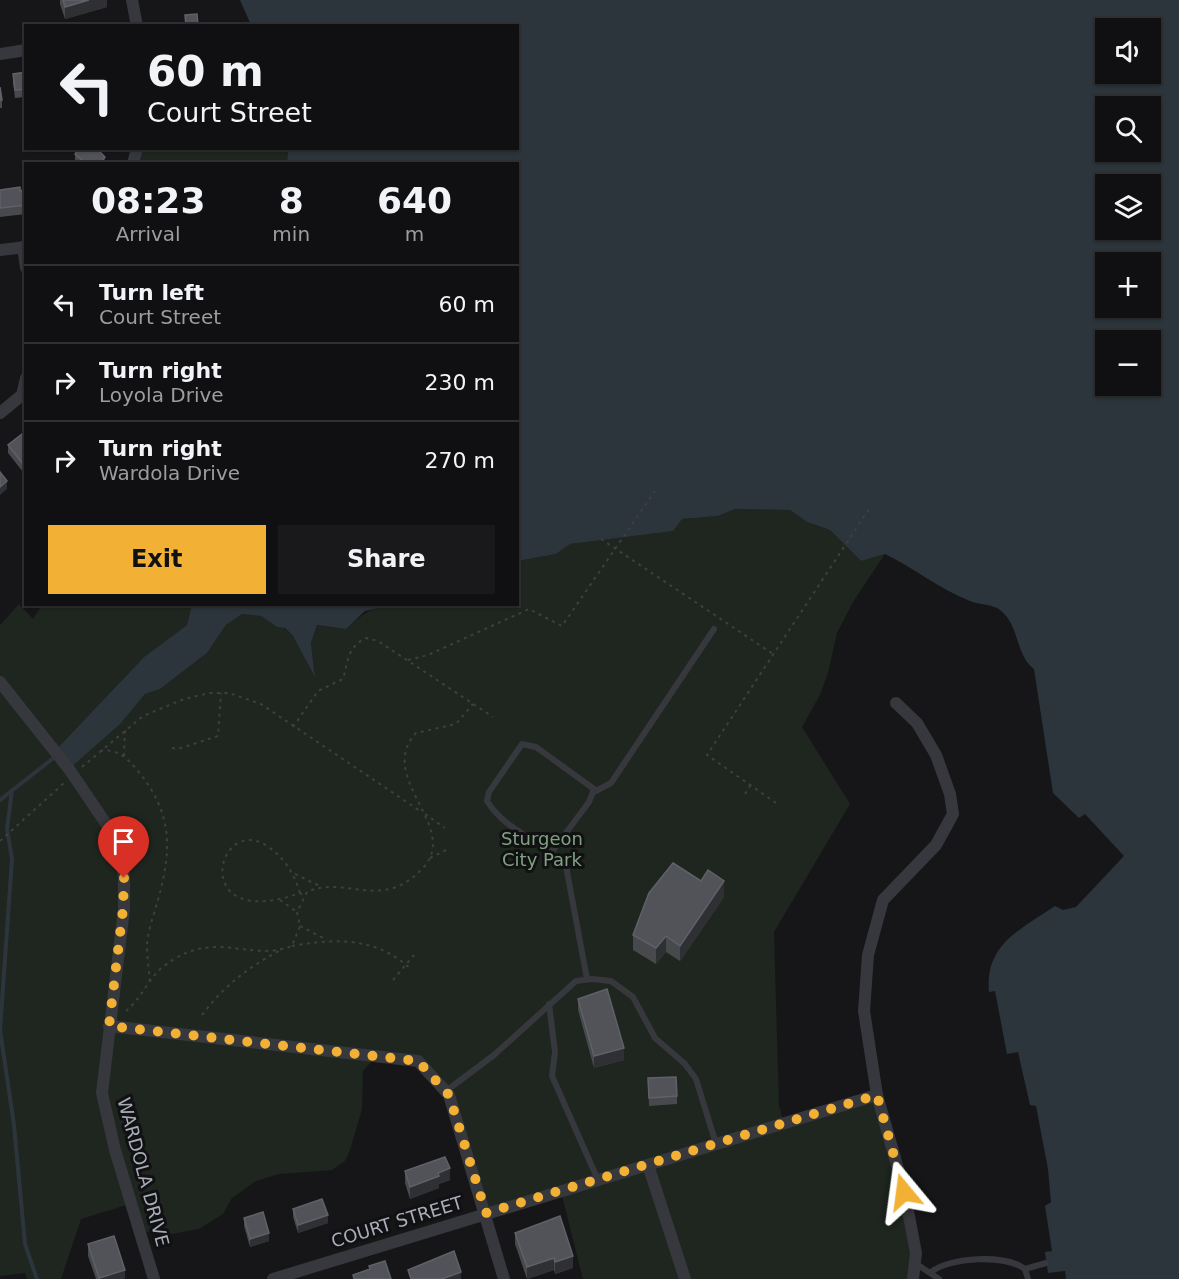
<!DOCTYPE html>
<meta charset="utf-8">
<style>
:root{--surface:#101012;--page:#19191b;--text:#f1f3f6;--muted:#9c9d9f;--line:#303032;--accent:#f2b134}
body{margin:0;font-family:"DejaVu Sans",sans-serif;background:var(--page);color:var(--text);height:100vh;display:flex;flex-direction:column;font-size:22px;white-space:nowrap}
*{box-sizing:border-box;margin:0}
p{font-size:20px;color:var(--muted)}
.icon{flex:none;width:33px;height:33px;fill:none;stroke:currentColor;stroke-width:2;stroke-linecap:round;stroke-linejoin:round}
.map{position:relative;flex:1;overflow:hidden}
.sheet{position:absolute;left:24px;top:162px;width:495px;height:444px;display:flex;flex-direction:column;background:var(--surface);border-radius:0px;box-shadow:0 2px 4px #0004,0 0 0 2px var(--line)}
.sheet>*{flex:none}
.banner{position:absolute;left:24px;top:24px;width:495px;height:126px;border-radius:0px;box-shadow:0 2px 4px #0004,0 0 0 2px var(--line);background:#101012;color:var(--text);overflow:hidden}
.fabs{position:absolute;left:1095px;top:18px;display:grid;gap:12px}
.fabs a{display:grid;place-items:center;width:66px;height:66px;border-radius:0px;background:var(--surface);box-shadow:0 2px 4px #0004,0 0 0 2px var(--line);font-size:30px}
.pin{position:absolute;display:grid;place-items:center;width:51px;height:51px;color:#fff;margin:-62px -26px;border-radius:50% 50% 50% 0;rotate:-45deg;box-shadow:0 0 6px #0007}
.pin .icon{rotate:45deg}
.me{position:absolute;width:66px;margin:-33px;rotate:344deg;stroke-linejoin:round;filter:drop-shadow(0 0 4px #0008)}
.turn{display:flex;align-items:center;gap:21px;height:126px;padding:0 24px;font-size:27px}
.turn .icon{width:78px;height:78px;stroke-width:2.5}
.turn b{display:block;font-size:42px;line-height:51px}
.eta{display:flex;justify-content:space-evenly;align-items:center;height:102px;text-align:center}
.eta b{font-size:36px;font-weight:700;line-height:42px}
.cta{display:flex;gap:12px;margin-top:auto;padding:12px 24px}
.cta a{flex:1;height:69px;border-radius:0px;background:var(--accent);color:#111;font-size:24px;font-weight:700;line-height:69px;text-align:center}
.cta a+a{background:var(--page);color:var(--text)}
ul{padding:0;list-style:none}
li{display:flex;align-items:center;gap:18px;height:78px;padding:0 24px;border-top:2px solid var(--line)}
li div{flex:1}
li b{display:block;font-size:22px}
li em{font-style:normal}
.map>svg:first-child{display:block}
</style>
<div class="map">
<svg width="1179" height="1279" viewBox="0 0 1179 1279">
<rect width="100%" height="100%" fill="#161618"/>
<g fill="#1e261f">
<path d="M142,149H288L287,163L140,164Z"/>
<path d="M735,509L790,510L807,522L830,530L861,561L885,554L853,602L837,633L828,673L820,695L802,727L850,804L774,932L779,1106L784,1123L877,1095L904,1190L913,1279H583L561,1192L486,1213L449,1095L418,1061L377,1056L363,1071L362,1109L350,1150L345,1161L332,1170L279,1174L256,1181L232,1198L223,1214L199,1229L172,1234L139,1231L130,1204L81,1219L61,1279H27L25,1273L0,1276V625L19,604L33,619L42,605L193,606L187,625L144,657L56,751L119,724L145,694L160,689L207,653L226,625L242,614L261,616L277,627L284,628L293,636L315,674L311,643L317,625L346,629C369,608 385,599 418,607L420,604H518V561L556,554L569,544L672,531L681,519L718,516Z"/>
</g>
<g fill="#2c353c" fill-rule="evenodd">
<path d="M240,0H1179V1279H1066L1065,1271L1048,1273L1045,1252L1052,1251L1045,1206L1051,1202L1048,1169L1036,1106L1030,1105L1018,1052L1007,1054L995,991L989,992C985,944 1020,930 1055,906L1063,910L1076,907L1124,856L1085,814L1079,818L1053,793L1034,669C1015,655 1020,625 1000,610C993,604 979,605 970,601C939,589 914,568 885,554L861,561L830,530L807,522L790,510L735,509L718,516L682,519L673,531L570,544L556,554L518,561V164L287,163L288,149L518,148V26L251,25ZM1106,28H1150V74H1106ZM1106,106H1150V152H1106ZM1106,184H1150V230H1106ZM1106,262H1150V308H1106ZM1106,340H1150V386H1106Z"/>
<path d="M192,605H390L365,611L346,629L317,625L311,643L315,677L293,636L285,628L277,627L261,616L242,614L226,625L207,653L160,689L145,694L120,724L69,769L55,751L144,657L187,625Z"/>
</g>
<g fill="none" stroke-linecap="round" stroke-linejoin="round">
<g stroke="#2c353c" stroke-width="4">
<path d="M12,790L7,829L12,859L0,1030L14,1125L25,1244L37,1279"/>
<path d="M0,800L56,756"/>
</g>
<g stroke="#3d3f44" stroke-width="2" stroke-dasharray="3 4.5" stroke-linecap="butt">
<path d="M601,539L773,654"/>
<path d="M408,660L428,655L529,609L562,626L655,491"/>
<path d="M293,727L318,691L343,679C348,662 347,647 366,638L378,641L493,717"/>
<path d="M172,748L178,749L218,736L221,693"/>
<path d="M100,751C118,748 128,759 138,771C173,814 172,849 158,900C154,914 148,930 147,945C147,957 149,970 150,982"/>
<path d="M124,756L125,729"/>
<path d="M82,767L143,716L184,699L210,693H229L261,704L420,811"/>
<path d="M745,794L750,786"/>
<path d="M776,803L707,755L869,509"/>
<path d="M425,814L445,828"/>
<path d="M0,841L64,783"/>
<path d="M430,858L446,850"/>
<path d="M295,874L322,887"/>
<path d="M300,893C294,874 286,860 270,848C218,808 185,934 300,893L304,896"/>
<path d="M280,900L297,912"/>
<path d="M300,926L327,940"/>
<path d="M292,946C337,938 377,937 412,970"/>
<path d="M393,980L414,955"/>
<path d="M126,1011C142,998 148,978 164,966C215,927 248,963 292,946L300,926L297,912L307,892C346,874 381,913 423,868C461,827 375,778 416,733L456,724L473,704"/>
<path d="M202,1015C224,986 247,968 279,951"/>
</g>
<g stroke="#37383d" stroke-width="6">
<path d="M594,792L611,783L714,629"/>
<path d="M551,853L589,802L594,789L536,747L522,744L489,792L487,801C506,832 543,840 566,866L587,979"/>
<path d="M549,1004L555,1052L552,1076L598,1180"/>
<path d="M446,1091L494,1055L576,981L592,979L611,981L633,997L655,1038L685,1064L696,1079L716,1144"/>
<path d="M915,1263L939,1279"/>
<path d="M1025,1269L1046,1263"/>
<path d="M931,1272C950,1257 1005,1254 1025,1269L1028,1279"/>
</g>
<g stroke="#37383d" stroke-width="12">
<path d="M132,0L137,26"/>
<path d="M0,54L26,50"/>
<path d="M133,164L137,148"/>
<path d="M23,247L26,268"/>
<path d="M0,250L26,247"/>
<path d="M0,413L22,395L26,378"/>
<path d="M0,682L69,769L111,831L120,849L124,878V909L102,1093L115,1150L154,1279"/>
<path d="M896,703L917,723L936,755L950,794L953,814L936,845L883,900L868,955L864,1011L877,1095L904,1190L916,1253L913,1279"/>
<path d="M109,1026L418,1061L449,1095L504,1279"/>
<path d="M648,1165L685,1279"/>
<path d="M273,1279L877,1095"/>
</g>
</g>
<g fill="#47494d">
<path d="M60,0H107V7L65,19L60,4Z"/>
<path d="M26,72V97L15,98L13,82V74Z"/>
<path d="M0,87L2,100V108H0Z"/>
<path d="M75,154L105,164H77L75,162Z"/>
<path d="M26,189V214L0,217V190L20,191Z"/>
<path d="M26,431V471L23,472L8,453V445Z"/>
<path d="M724,897L680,961L666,952L656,964L633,950V935Z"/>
<path d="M578,999L624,1060L594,1068L578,1010Z"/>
<path d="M648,1078L677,1096V1104L649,1106Z"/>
<path d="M405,1171L450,1180L439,1184V1188L410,1199L405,1183Z"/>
<path d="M293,1209L328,1223L298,1233L293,1217Z"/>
<path d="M244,1218L269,1241L250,1247L244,1226Z"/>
<path d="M515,1233L573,1268L555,1274L554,1270L527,1279L515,1244Z"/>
<path d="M88,1244L125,1279H96L88,1256Z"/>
</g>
<g fill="#2f3033">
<path d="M89,0H107V7L65,19V7Z"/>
<path d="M105,157V164H100Z"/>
<path d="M26,463V471L23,472V464Z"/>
<path d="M7,481V489L0,495V487Z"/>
<path d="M724,881V897L680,961V946Z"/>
<path d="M666,936V952L656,964V948Z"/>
<path d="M624,1048V1060L594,1068V1056Z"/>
<path d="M450,1168V1180L439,1184V1188L410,1199V1187L438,1173Z"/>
<path d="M328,1215V1223L298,1233V1225Z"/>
<path d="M269,1233V1241L250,1247V1239Z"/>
<path d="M573,1256V1268L555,1274V1262Z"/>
<path d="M554,1258V1270L527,1279V1267Z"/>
<path d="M125,1270V1279H99V1278Z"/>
<path d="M461,1272V1279H442Z"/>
</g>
<g fill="#525359" stroke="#5f6168" stroke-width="1.5">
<path d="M63,0H89L65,7Z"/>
<path d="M197,14L198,26H186L185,15Z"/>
<path d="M26,72V89L15,90L13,74Z"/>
<path d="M0,87L2,100H0Z"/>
<path d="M79,148H96L105,157L100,164H81L83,161L75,154Z"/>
<path d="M20,187V191L26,189V205L0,208V190Z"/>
<path d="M26,431V463L23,464L8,445Z"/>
<path d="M0,472L7,481L0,487Z"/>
<path d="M673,863L701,881L708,870L724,881L680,946L666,936L656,948L633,935L649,893Z"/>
<path d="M607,989L624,1048L594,1056L578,999Z"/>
<path d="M676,1077L677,1096L649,1098L648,1078Z"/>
<path d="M445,1157L450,1168L438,1173L439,1176L410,1187L405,1171Z"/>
<path d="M322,1199L328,1215L298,1225L293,1209Z"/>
<path d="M263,1212L269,1233L250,1239L244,1218Z"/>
<path d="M560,1216L573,1256L555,1262L554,1258L527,1267L515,1233Z"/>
<path d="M114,1236L125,1270L99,1278L88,1244Z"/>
<path d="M454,1251L461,1272L442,1279H411L408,1270Z"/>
<path d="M385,1261L391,1279H354L353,1275L370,1269L369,1266Z"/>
</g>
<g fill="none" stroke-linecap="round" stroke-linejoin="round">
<path stroke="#f2b134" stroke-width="10" stroke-dasharray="0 18" d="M124,878L123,909L109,1026L418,1061L449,1095L486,1213L877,1095L904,1192"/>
</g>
<g text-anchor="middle" stroke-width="6" stroke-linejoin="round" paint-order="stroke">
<g font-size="18" fill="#7fa381" stroke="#111113">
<text x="542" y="845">Sturgeon<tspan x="542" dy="21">City Park</tspan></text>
</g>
<g font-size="18" fill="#a8adb8" stroke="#111113">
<text transform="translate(143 1172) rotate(75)" y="6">WARDOLA DRIVE</text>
<text transform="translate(397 1222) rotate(-17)" y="6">COURT STREET</text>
</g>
</g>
</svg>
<div class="fabs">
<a><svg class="icon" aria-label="sound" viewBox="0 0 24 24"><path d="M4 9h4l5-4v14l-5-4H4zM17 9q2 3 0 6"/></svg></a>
<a><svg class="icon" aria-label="search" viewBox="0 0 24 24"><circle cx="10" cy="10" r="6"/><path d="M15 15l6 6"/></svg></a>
<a><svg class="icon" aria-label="layers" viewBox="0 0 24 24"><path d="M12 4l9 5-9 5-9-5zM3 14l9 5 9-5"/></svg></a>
<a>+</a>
<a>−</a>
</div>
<div class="pin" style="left:124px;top:878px;background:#d93025"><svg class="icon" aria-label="arrive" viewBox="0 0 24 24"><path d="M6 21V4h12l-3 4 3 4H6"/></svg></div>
<svg class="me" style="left:904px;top:1192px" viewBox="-20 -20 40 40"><path d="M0-17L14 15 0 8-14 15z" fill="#f2b134" stroke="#fff" stroke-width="4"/></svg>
<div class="banner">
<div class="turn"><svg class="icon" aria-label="left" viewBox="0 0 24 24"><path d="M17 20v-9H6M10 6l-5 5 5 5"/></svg><div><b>60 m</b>Court Street</div></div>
</div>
<section class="sheet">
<div class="eta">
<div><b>08:23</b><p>Arrival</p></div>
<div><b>8</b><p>min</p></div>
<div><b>640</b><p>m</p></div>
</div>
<ul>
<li><svg class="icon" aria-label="left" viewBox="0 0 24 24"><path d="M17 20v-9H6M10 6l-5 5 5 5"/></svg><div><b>Turn left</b><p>Court Street</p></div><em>60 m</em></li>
<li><svg class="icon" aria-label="right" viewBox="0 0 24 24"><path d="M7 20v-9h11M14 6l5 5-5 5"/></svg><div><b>Turn right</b><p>Loyola Drive</p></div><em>230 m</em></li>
<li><svg class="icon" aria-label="right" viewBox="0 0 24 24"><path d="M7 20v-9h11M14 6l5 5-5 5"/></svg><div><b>Turn right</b><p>Wardola Drive</p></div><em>270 m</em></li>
</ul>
<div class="cta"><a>Exit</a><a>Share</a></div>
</section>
</div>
